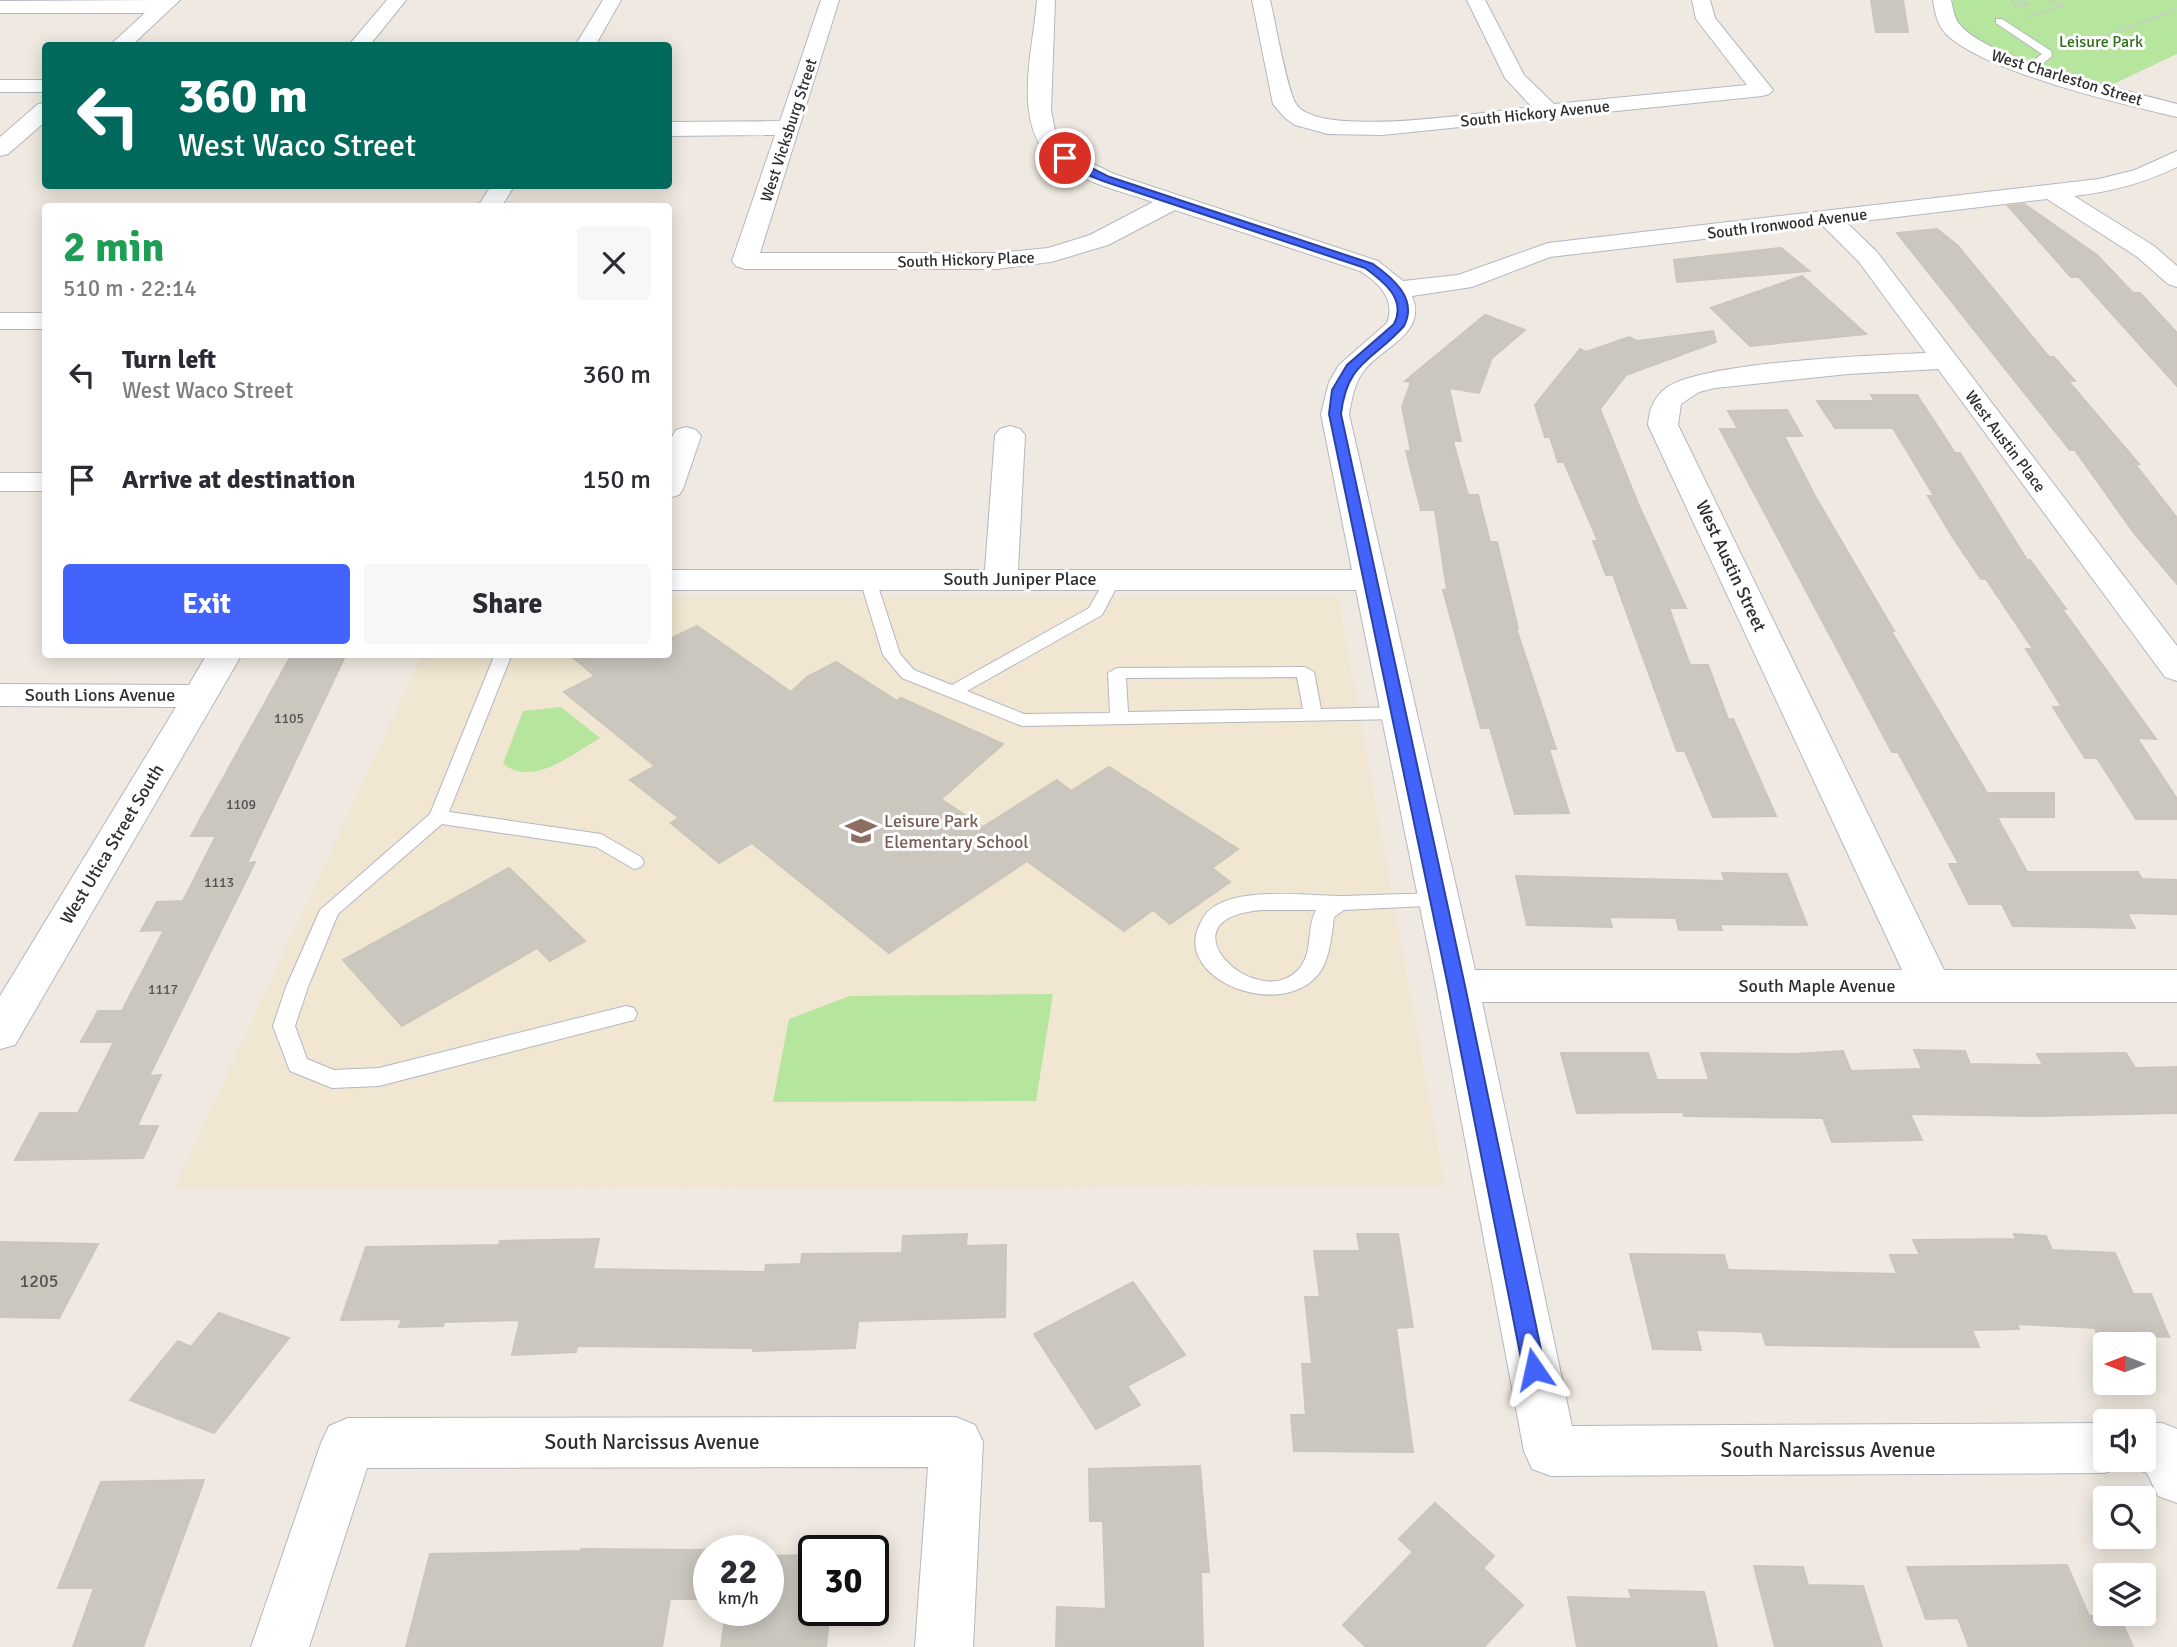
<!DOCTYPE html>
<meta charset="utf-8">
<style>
:root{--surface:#fff;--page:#f7f7f7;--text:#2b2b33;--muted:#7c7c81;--accent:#4264fb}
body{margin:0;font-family:Signika,sans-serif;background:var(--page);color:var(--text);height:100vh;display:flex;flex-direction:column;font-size:26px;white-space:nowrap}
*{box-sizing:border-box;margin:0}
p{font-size:23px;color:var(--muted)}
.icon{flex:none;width:38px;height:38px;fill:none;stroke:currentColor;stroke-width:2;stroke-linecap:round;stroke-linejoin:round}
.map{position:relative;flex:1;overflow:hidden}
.sheet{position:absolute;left:42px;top:203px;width:630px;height:455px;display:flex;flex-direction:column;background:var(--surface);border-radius:7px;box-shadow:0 4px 18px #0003}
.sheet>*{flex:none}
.guide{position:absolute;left:42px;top:42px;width:630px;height:147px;border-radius:7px;box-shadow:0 4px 18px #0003;background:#00695c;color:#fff;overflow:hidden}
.needle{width:46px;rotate:270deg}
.buttons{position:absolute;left:2093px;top:1332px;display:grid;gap:14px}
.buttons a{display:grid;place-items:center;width:63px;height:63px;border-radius:7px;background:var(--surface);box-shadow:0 4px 18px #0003;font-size:35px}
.speed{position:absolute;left:693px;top:1535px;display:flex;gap:14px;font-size:35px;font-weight:700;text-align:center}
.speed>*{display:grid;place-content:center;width:91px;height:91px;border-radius:50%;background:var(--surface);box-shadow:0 4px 18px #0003;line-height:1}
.speed small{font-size:18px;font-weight:400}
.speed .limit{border:4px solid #111;border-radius:10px;background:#fff;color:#111}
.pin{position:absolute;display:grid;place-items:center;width:60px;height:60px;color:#fff;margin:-30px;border:4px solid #fff;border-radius:50%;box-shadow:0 2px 7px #0007}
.me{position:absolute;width:77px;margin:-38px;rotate:349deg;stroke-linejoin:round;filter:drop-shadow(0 0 5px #0008)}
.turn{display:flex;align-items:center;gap:24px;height:147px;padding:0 21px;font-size:32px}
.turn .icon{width:91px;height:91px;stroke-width:2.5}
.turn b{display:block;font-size:49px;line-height:60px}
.round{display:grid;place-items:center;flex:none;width:74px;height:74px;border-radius:7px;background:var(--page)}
.headline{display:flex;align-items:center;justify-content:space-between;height:119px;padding:0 21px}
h1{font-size:42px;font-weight:700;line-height:52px;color:#1e9e55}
.button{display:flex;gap:14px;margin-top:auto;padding:14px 21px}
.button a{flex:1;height:80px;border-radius:7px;background:var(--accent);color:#fff;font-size:28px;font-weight:700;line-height:80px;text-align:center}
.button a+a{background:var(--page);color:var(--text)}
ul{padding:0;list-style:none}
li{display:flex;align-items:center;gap:21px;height:105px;padding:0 21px}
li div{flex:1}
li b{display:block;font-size:26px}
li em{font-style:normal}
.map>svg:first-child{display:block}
</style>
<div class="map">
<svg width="2177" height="1647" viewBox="0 0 2177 1647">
<rect width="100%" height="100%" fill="#efe9e1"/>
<path fill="#f0e6d1" d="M669,597H1338L1445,1185L174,1189L422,655L668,654Z"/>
<g fill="#b6e59e">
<path d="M1952,0H2177V54L2107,87C2073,76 1972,53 1956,22C1954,16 1953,6 1952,0Z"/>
<path d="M561,707L600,738C572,754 535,787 503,764L523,711Z"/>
<path d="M1053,994L1036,1101L773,1102L789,1019L850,996Z"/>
</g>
<g fill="#cbc7bf" stroke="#cbc5ba" stroke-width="2">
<path d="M1871,0H1903L1908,32H1876Z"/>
<path d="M2024,204L2097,255L2133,293H2140L2177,333V386L2079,277H2071L2008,206Z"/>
<path d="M1937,229L1958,246L2049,357H2054L2075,381H2068L2139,464H2135L2177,518V584L2134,533L2075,450H2070L1897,233Z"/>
<path d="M1781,248L1809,271L1677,282L1674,260Z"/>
<path d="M1802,276L1866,334L1750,346L1711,308Z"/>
<path d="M1485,315L1525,330L1492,358L1479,393L1449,388L1461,441H1453L1468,495H1478L1490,542H1497L1518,628H1516L1556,749H1549L1569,813L1515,814L1490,728H1481L1443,590H1447L1435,510H1421L1406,451H1411L1402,407L1411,382L1405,381Z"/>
<path d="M1713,331L1716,342L1626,375L1600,409L1639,506L1686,608H1669L1690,665H1708L1728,719H1733L1776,816L1713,817L1685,751H1677L1613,575H1606L1593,541H1598L1564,462H1558L1550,437H1545L1535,405L1580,349L1586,352L1629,337L1637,341Z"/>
<path d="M1871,395H1917L1955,453H1960L2027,560H2030L2066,609H2062L2156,739L2137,738L2177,799V819H2136L2097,758H2085L2053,707H2062L2026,649H2033L1986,579H1981L1952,536L1928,496H1934L1893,428H1835L1817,401H1875Z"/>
<path d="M1787,410L1802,436H1784L1816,498L1894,631H1891L1987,793H2054V817H1997L2027,872H2138L2142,879L2177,880V914L2127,913L2135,928L2013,926L2002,904H1969L1949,864H1959L1898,752H1892L1720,429H1738L1728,411Z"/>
<path d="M697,626L791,692L807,677L836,662L897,701L901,698L1003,744L941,799L983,827L1057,780L1071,791L1109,767L1238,849L1212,868L1230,882L1170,924L1153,910L1124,931L1027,861L889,953L752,843L719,863L671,823L679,818L630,780L655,766L564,692L595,676L569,654H668V640Z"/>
<path d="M292,654H346L247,863L255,862L149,1076L161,1075L137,1126H158L143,1158L15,1160L40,1113H78L114,1042H81L98,1011H122L164,930L141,931L157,902L183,901L216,836H191Z"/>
<path d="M509,868L585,941L550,961L537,948L402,1026L343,960Z"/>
<path d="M1722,873L1787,874L1807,925L1720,924L1722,930H1679L1676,918L1609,917L1612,927L1527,925L1516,876L1725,881Z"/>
<path d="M1914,1050L1965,1051L1970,1064L2043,1065L2037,1054L2126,1053L2135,1068L2177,1067V1113L2036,1116L1910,1114L1922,1140L1832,1142L1823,1118L1684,1116L1683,1112L1577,1113L1561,1053H1648L1657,1080H1709L1701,1053L1796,1054L1843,1051L1851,1071L1922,1069Z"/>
<path d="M967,1234L966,1246L1006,1245L1005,1317L858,1321L855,1348L753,1351L754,1348L577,1346L576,1352L512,1355L520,1320L444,1322L443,1326L399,1327L402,1319L341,1320L366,1247L499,1245L500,1241L599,1239L593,1269L765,1272L766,1265L801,1264L802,1254L902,1253L903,1236Z"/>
<path d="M1357,1234H1398L1413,1327L1396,1328L1413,1452L1294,1451L1291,1415H1306L1302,1364H1312L1305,1297H1320L1314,1251H1360Z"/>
<path d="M2014,1234L2046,1236L2052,1250L2115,1253L2133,1294H2151L2169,1337L2097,1334L2095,1328L2017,1324L2019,1329L1972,1330L1979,1347H1894L1766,1345L1762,1332L1696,1330L1701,1350L1653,1349L1630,1254L1724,1255L1728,1270L1897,1274L1890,1255H1920L1913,1240L2016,1239Z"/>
<path d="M0,1242L98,1244L59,1318L0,1317Z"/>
<path d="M1133,1282L1185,1355L1127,1386L1140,1405L1096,1429L1034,1334Z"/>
<path d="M219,1313L289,1338L214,1433L130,1400L178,1341L191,1347Z"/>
<path d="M1200,1466L1209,1572H1201L1203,1647H1056L1057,1607L1106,1609L1103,1521H1090L1089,1469Z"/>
<path d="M204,1480L143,1647H73L94,1588H58L101,1482Z"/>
<path d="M1435,1503L1494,1556L1483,1568L1523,1605L1484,1647H1366L1343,1625L1413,1552L1399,1539Z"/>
<path d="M581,1549L709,1550V1599H670L662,1647H406L430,1554L581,1551Z"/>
<path d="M814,1555V1610H830L826,1647H721L726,1610H768V1556Z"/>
<path d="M2067,1565L2089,1616L2119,1615L2133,1647H1969L1958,1618L1926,1619L1907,1567Z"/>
<path d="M1754,1566L1803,1567L1808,1585L1863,1586L1882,1647H1775Z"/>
<path d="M1629,1590L1704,1592L1717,1646L1577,1647L1568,1597L1632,1599Z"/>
</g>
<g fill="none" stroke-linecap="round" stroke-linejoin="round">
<defs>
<g id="service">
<path d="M1996,19H2002L2051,51L2052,56L2035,70H2027V66L2042,54L1996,23Z"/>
<path d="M1113,574L1121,579L1102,615L967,691L1024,714L1110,713L1108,673L1117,668L1305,667L1314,672L1321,709L1399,707L1408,713L1399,719L1022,726L902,678L883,655L860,580L868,575L876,580L900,654L914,670L952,685L1089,608L1107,576ZM1297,677L1303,709L1128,712L1126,678Z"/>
<path d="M495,654H512L449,812L601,834L641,857L644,862L641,867L634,869L596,847L442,824L338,914L308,987L295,1026L307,1059L334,1070L379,1068L626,1006L634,1008L637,1014L634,1020L626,1022L379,1086L332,1088L290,1071L273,1026L286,987L320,910L430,814Z"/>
<path d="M1438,893L1445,895L1448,900L1445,905L1344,910L1334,917C1332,934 1330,954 1322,969C1288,1025 1168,980 1201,922C1204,916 1208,910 1215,906C1245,887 1306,896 1342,896C1374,895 1406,894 1438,893ZM1262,910H1316C1306,928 1314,953 1298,970C1256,1014 1157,918 1262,910Z"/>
</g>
<g id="minor">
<path d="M160,0H180L131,46H109L145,13H0V1Z"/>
<path d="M387,0H406L369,46H348Z"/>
<path d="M603,0H621L595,46H575Z"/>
<path d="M821,0H839L760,253H997L1048,248L1090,235L1153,202C1123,192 1090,184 1062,167C1008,133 1033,53 1037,0H1055L1051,110L1056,136L1071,153L1114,174L1378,261L1403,281L1458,275L1548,243L2099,179L2135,170L2177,151V167C2144,183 2111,192 2074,196L2154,246L2177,266V287L2168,284L2136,256L2047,199L1847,223L1877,252L2177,646V681L2165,677L1938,369L1848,374L1715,388L1699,392L1681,404L1678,425L1944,970H2177V1002H1482L1572,1426L2105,1423V1460H2144V1423H2162L2177,1429V1503L2158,1496L2147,1473L2124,1464L2105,1473L1551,1476L1532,1469L1524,1451L1436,986L1356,590H668V570H985L995,435L1000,429L1010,426L1020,429L1025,435L1018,570H1352L1321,414L1329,382L1339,365L1387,323C1396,299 1379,283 1360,271L1175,210L1108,245L1051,262L997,269H745L736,266L732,261L775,135L668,136V122L780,121ZM1822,225L1859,262L1926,353C1876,355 1702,362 1666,388C1654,397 1649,410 1648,425L1902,970H1475L1349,414C1352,399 1354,384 1363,372C1381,347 1428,334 1412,296L1472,287L1550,257Z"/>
<path d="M1252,0H1270C1275,21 1287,90 1296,104C1319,140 1490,111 1532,107L1505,78L1467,0H1485L1524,75L1554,104L1747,85L1696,19L1692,0H1710L1715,18L1773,90L1769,94L1762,96L1382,135L1328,134L1295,125L1285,118L1273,104Z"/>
<path d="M1933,0H1951C1953,8 1954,19 1960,25C1992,62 2127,90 2177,104V117C2121,104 1985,72 1946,34C1937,25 1935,12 1933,0Z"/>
<rect x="0" y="80" width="46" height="12"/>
<path d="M46,103V121L8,154L0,156V137L38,104Z"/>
<path d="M491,186H514L502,206H478Z"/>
<rect x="0" y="313" width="46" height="16"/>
<path d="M686,427L696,430L701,436L683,489L679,495L668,498V444L676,430Z"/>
<rect x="0" y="473" width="46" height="18"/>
<path d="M207,654H242L15,1045L0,1049V996L176,707L0,706V684L189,685Z"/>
<path d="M956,1417L975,1425L983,1442L973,1647H915L928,1467L367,1468L309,1647H251L321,1443L329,1426L348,1418Z"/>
</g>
</defs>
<use href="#service" stroke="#b4b7c1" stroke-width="2"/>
<use href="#minor" stroke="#b4b7c1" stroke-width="2"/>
<g stroke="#c9c9c9" stroke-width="2.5" stroke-dasharray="2.5 2" stroke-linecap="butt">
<path d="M2011,1L2029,4L2013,8"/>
<path d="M2027,17L2065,5L2047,0"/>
<path d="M2067,47L2090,42L2177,9"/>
</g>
<use href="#service" fill="#fff" fill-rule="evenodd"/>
<use href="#minor" fill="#fff" fill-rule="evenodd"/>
</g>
<path fill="#4264fb" stroke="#2b41a3" stroke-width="2" d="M1062,156C1072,156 1098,172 1110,177L1373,264C1393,278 1418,299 1404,326C1373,361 1347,361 1341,414L1465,986L1545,1369L1542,1376L1534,1379L1527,1376L1523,1369L1448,986L1329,414L1332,390L1347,365L1394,324C1407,299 1383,281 1365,268L1103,181L1078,171L1062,160Z"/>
<defs>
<symbol id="school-bare" viewBox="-9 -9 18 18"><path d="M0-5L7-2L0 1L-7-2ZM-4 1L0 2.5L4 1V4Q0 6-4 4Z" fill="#8d6e63" stroke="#fff" stroke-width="2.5" paint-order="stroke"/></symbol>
</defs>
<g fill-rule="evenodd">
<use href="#school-bare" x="839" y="809" width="44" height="44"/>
</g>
<g text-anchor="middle" stroke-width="6" stroke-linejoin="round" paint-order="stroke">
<g font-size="14" fill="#555452">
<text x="289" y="723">1105</text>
<text x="241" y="809">1109</text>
<text x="219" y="887">1113</text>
<text x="163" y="994">1117</text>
</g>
<g font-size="16" fill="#2c6e1b" stroke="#fff">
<text x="2101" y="47">Leisure Park</text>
</g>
<g font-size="16" fill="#2e2e2e" stroke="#fff">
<text transform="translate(2067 77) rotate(17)" y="6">West Charleston Street</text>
<text transform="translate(1535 113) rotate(-6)" y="6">South Hickory Avenue</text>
<text transform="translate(788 130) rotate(-72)" y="6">West Vicksburg Street</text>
<text transform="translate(1787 223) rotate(-7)" y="6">South Ironwood Avenue</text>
<text transform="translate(966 259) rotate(-2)" y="6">South Hickory Place</text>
<text transform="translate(2006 441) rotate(53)" y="6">West Austin Place</text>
</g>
<g font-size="18" fill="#2e2e2e" stroke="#fff">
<text transform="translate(1731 566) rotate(65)" y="6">West Austin Street</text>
<text x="1020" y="585">South Juniper Place</text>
<text x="100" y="701">South Lions Avenue</text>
<text transform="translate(112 844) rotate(-59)" y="6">West Utica Street South</text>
<text x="1817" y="992">South Maple Avenue</text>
</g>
<g font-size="18" fill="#785e54" stroke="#fff" text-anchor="start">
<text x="884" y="827">Leisure Park<tspan x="884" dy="21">Elementary School</tspan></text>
</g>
<g font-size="18" fill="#555452">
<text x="39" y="1287">1205</text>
</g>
<g font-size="21" fill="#2e2e2e" stroke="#fff">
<text x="652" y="1449">South Narcissus Avenue</text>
<text x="1828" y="1457">South Narcissus Avenue</text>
</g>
</g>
</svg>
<div class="buttons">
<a><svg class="needle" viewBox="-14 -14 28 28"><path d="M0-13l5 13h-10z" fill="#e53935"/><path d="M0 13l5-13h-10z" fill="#7c7c81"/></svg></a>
<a><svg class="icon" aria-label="sound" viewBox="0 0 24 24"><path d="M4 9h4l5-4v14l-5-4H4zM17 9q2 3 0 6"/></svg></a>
<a><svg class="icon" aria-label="search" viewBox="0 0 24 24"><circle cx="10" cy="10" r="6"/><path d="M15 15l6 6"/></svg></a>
<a><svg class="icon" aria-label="layers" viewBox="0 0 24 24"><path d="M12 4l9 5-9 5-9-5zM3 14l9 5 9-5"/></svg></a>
</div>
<div class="speed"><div>22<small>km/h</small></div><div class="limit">30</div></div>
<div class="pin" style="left:1065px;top:158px;background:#d93025"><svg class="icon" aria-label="arrive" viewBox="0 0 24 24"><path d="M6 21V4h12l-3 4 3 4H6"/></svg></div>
<svg class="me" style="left:1534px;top:1369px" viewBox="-20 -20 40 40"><path d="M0-17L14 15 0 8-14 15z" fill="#4264fb" stroke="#fff" stroke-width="4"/></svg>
<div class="guide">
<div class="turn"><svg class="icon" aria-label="left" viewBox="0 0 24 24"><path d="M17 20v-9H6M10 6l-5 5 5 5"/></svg><div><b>360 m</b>West Waco Street</div></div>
</div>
<section class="sheet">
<div class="headline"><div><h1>2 min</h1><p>510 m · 22:14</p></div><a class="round"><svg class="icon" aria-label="close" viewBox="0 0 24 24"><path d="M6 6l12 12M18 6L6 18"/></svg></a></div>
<ul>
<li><svg class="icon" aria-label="left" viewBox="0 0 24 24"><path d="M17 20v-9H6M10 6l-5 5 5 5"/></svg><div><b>Turn left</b><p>West Waco Street</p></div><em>360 m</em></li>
<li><svg class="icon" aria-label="arrive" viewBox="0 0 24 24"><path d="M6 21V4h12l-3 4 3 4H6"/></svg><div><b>Arrive at destination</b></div><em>150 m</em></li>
</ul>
<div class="button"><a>Exit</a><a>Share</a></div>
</section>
</div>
